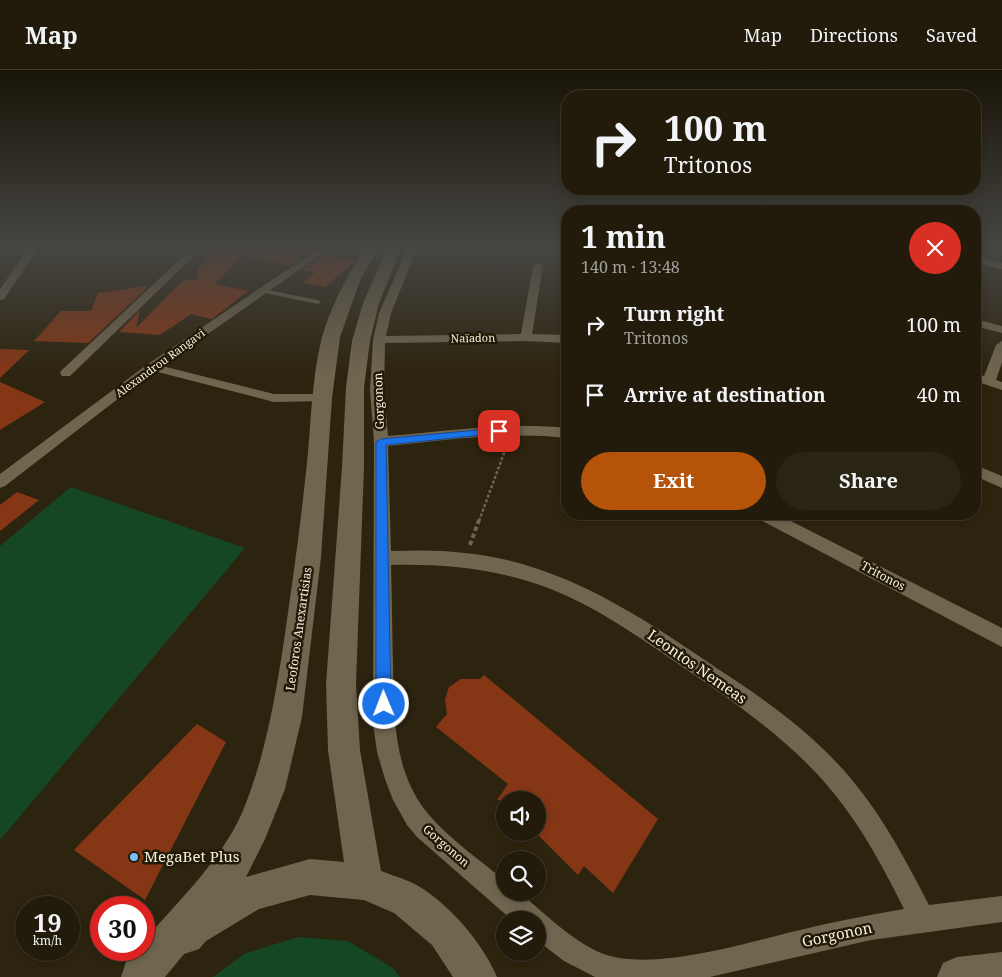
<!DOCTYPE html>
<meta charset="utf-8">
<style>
:root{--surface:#221b0b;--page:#2a2414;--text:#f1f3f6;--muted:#a2a19d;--line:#3f392c;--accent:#b45309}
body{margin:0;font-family:"Noto Serif",serif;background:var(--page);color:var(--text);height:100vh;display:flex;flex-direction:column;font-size:19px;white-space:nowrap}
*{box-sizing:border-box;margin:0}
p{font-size:16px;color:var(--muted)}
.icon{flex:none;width:28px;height:28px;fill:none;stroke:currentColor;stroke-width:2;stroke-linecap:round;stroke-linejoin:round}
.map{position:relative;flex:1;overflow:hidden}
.sheet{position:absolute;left:561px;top:135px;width:420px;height:315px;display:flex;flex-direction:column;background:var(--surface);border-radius:20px;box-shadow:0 2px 8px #0003,0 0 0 1px var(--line)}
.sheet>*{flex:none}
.top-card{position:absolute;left:561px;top:20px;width:420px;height:105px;border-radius:20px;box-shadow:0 2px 8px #0003,0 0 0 1px var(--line);background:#221b0b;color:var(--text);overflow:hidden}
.controls{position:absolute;left:496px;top:721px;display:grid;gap:10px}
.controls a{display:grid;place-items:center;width:50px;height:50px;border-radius:50%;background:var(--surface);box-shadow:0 2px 8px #0003,0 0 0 1px var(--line);font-size:25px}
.speed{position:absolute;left:15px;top:826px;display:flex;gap:10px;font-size:25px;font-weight:700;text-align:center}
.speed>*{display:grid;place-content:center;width:65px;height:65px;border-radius:50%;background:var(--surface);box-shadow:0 2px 8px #0003,0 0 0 1px var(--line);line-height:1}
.speed small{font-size:12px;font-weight:400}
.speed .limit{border:8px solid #d22;background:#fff;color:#111}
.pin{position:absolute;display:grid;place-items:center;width:42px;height:42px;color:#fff;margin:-21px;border-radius:10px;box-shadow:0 2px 8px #0006}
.me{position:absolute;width:55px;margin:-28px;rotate:359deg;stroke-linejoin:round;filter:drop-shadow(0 0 4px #0008)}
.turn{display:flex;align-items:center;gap:18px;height:105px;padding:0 20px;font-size:22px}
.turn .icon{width:65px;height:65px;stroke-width:2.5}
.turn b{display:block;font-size:35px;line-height:42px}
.round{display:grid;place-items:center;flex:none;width:52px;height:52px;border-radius:26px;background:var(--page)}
.summary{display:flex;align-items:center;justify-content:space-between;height:85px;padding:0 20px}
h1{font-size:30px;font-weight:700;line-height:38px}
.button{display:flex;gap:10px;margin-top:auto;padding:10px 20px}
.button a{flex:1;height:58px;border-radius:30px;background:var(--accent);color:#fff;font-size:20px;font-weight:700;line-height:58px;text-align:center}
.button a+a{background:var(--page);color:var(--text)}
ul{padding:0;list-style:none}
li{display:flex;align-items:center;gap:15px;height:70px;padding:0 20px}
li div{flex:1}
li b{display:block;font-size:19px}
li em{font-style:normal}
header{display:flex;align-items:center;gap:30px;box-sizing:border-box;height:70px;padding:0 25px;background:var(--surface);border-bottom:1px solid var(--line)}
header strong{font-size:24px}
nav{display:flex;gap:28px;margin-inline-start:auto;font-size:18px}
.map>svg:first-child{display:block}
</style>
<header>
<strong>Map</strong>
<nav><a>Map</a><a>Directions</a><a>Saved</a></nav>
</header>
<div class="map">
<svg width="1002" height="907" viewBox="0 0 1002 907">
<rect width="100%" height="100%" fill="#2d240f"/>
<g fill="#154724">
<path d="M71,417L245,478L0,770V476Z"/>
<path d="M298,867L348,871L393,898L400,907H213L244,884Z"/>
</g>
<g fill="#853615">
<path d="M218,179H315L289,196L243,185V183L215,214L248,221L212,249L191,244L160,265L119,262L140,240L136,258L182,211L198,209L197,200Z"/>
<path d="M324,185L355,191L325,217L303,213L315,202L303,200Z"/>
<path d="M146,216L145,220L88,273L34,271L61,241H91L98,223Z"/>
<path d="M0,279L29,280L0,308Z"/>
<path d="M0,312L45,332L0,360Z"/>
<path d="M17,422L39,430L0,461V435Z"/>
<path d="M484,605L658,749L613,823L584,796L578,805L538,765V730H497L508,714L436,657L447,644L445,630L449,617L461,609H480Z"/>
<path d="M197,654L226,672L145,830L74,780Z"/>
</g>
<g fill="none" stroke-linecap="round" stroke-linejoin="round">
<path stroke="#6c6552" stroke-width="2.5" stroke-dasharray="3 2" stroke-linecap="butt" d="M479,451L507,375"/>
<path stroke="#6c6552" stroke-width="4" stroke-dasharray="4.5 3" stroke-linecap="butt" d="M470,475L479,450"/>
<path fill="#70664f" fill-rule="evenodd" d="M262,219L318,230L321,232L318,234L260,222V220Z"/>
<g fill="#70664f" fill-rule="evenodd">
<path d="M28,179H38L4,229L0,230V219Z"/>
<path d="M191,179H201L70,306H62L60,303L62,300Z"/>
<path d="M318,179H329L162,296L274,324H322L329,328L327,331L274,332L154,301L5,416L0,418V404L148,294Z"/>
<path d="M407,179H417L391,243L386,266L521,264L533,196L538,193L543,196L532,264L568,265V273L526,271L385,273L384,320L388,366C448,361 507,352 568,358V368C507,361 448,370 388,376L391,481C418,480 446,480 474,484C566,496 643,548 718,599C766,630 815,665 852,710C884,748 906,791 929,835L1002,826V852L871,870L710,907H595L564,891L538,871V850H512L417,767L407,755L393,730L385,709L377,682L373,653L374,372L370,320L373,270L379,243ZM391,495C442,494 491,498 540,515C588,532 632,562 674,591C731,630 793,671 836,726C864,761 884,799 904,839C868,845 832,852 796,861C745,873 651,903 601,883C571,870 544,843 519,822H505V811C479,789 445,766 425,740C393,698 394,645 393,594C392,561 392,528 391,495Z"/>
<path d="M975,186L1002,193V199L975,192Z"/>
<path d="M975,249L1002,256V263L975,256Z"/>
<path d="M1002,271V292L996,310L1002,312V320L975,311V303L984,306L996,275Z"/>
<path d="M975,395L1002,406V418L975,406Z"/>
<path d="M755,444H777L1002,558V577L757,448Z"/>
</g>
<g fill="#70664f" fill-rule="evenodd">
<path d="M364,179H378L361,208L340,267L332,328L321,487L302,647L285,719L265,769L246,807L310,789L344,792L328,680L326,614L342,397L346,317L352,271L363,233L387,179H401L379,233L370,271L364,317V397L356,614L360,680L381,801C394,806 409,810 420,817C451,836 483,874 497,907H453L432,875L394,843L364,830L310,825L259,839L206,871L199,879L184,884L165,907H121L126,892L136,880H144V871C178,831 220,792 242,743C265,688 275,629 284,571C292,515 300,459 306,402C311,358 311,311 322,267C331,236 347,206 364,179Z"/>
<path d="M1002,882V907H937L943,893L957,887Z"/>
</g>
</g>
<linearGradient id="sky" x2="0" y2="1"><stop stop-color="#191408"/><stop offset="0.58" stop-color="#464542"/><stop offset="1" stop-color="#464542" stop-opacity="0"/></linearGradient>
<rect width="1002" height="306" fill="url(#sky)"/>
<path fill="#1a73e8" stroke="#114b97" d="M499,358L504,361L502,363L386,375L391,634L389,640L384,642L378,640L376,634V372L381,369Z"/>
<circle fill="#7abff8" stroke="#231a06" stroke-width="2" cx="134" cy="787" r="5"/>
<g text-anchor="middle" stroke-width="5" stroke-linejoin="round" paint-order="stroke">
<g font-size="11" fill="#f4efe2" stroke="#231a06">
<text transform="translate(473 268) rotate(-1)" y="4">Naïadon</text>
<text transform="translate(160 293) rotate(-36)" y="4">Alexandrou Rangavi</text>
</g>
<g font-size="12" fill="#f4efe2" stroke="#231a06">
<text transform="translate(379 331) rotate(-92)" y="4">Gorgonon</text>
<text transform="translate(883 506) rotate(28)" y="4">Tritonos</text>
<text transform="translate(299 559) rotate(-82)" y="4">Leoforos Anexartisias</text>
<text transform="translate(446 776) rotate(41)" y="4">Gorgonon</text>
</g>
<g font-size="15" fill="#f4efe2" stroke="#231a06">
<text transform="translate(697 597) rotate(35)" y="5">Leontos Nemeas</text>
<text transform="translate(837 865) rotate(-12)" y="5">Gorgonon</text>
</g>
<g font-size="15" fill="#f4efe2" stroke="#231a06" text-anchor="start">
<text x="144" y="792">MegaBet Plus</text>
</g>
</g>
</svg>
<div class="controls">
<a><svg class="icon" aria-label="sound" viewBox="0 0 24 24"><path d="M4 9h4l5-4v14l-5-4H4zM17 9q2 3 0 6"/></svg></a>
<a><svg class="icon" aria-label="search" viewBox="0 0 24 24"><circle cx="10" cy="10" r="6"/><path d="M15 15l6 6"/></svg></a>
<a><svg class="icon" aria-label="layers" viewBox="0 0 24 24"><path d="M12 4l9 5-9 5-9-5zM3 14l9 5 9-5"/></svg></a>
</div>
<div class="speed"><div>19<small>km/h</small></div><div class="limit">30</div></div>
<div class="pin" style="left:499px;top:361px;background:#d93025"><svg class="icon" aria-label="arrive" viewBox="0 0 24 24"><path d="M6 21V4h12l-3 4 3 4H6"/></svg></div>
<svg class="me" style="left:384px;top:634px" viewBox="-20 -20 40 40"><circle r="17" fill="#1a73e8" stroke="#fff" stroke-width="3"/><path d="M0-11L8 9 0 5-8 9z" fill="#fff"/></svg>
<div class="top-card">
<div class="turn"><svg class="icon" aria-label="right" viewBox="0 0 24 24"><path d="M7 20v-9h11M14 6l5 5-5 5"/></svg><div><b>100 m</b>Tritonos</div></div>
</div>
<section class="sheet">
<div class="summary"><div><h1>1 min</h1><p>140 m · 13:48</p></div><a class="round" style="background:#d93025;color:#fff"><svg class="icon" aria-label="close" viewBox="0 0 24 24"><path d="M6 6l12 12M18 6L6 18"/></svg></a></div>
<ul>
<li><svg class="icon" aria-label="right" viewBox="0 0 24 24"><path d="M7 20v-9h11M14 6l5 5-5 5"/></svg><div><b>Turn right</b><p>Tritonos</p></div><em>100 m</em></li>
<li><svg class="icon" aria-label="arrive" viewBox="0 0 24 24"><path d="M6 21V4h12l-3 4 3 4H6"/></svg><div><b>Arrive at destination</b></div><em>40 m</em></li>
</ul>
<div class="button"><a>Exit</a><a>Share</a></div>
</section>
</div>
